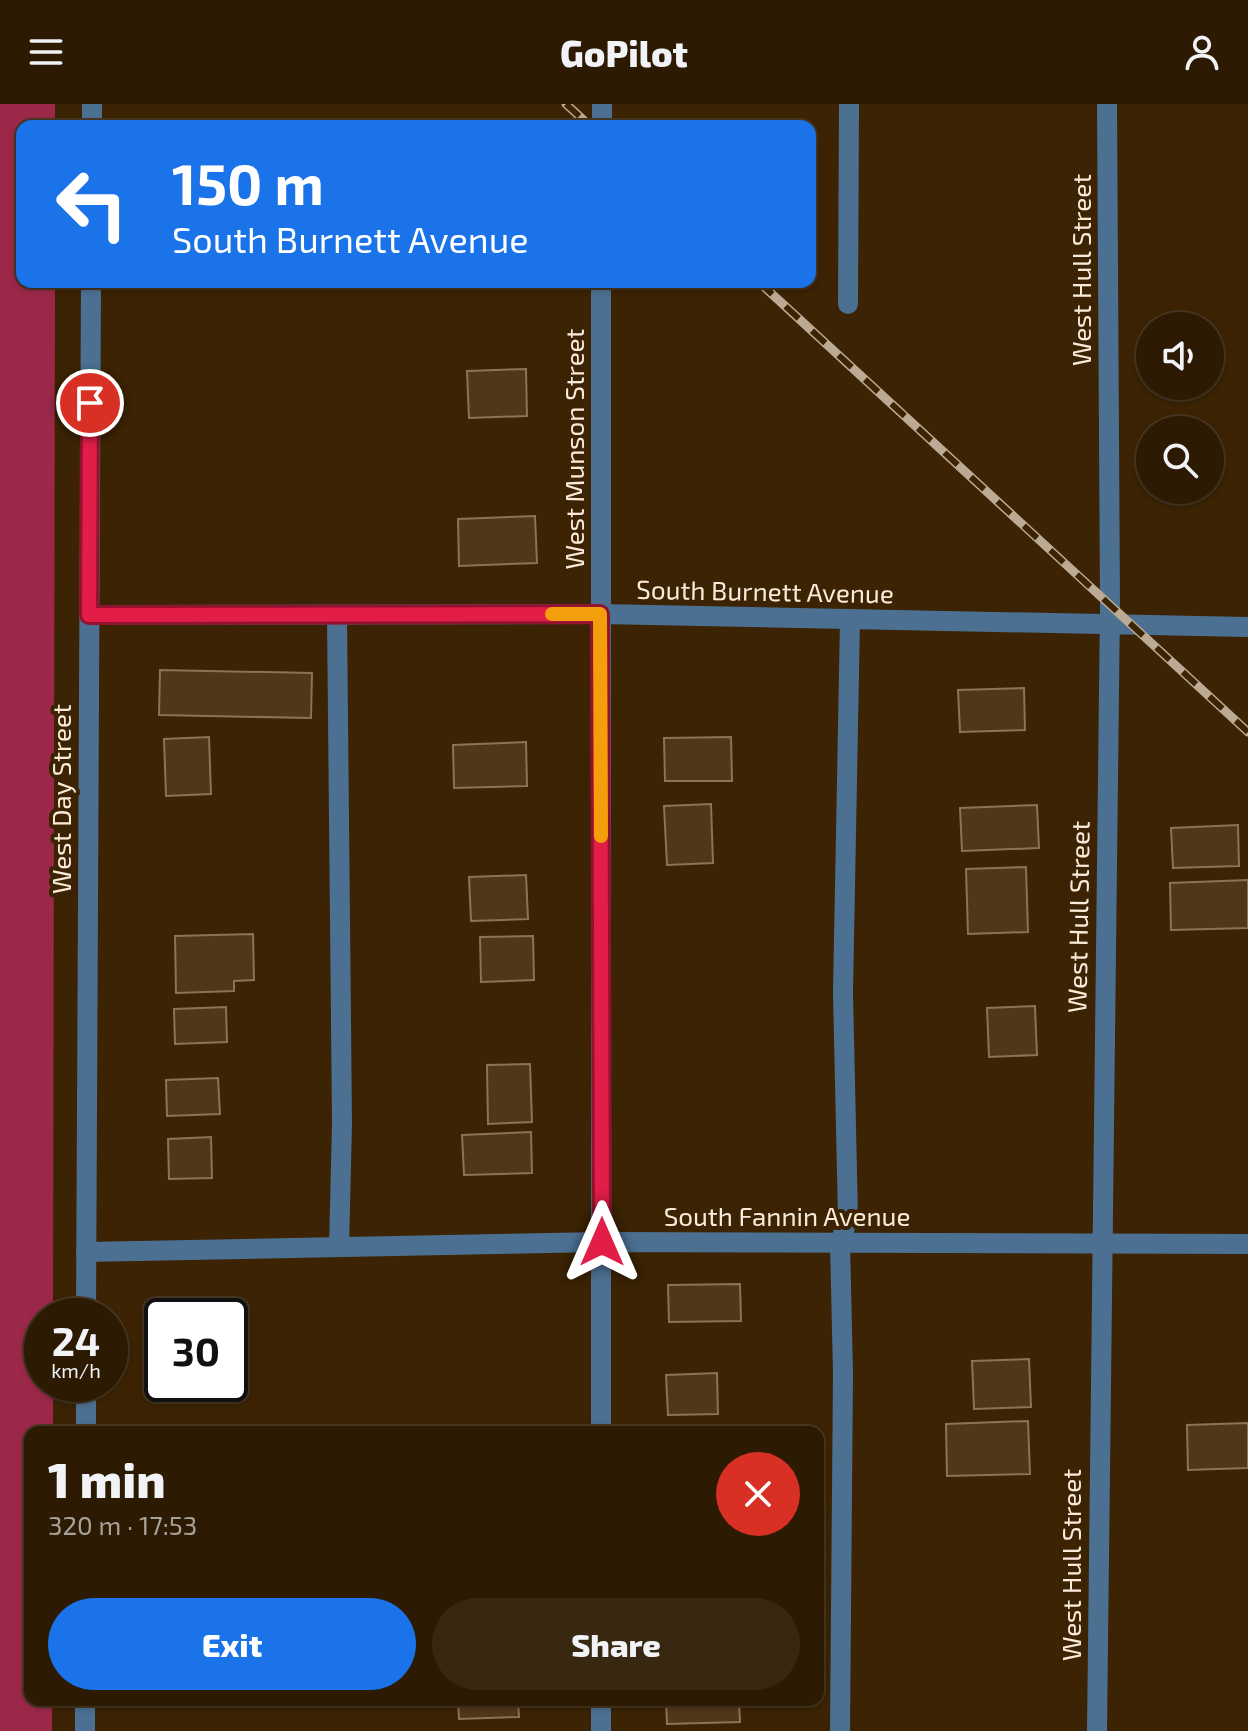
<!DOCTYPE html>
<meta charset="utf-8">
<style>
:root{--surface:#2c1a02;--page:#382711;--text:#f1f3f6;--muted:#a6a199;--line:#483824;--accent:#1a73e8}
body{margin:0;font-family:"Exo 2",sans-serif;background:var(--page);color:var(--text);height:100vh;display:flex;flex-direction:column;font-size:30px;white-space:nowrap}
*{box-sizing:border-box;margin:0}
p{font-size:26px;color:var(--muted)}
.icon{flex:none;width:44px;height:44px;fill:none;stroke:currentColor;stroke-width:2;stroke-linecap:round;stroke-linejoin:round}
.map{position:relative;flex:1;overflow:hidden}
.details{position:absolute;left:24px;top:1322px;width:800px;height:280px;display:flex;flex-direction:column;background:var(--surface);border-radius:16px;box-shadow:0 2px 6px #0004,0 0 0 2px var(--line)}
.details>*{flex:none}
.banner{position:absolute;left:16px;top:16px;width:800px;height:168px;border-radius:16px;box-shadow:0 2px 6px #0004,0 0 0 2px var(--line);background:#1a73e8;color:#fff;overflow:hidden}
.fabs{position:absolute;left:1136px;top:208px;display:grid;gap:16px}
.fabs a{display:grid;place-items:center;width:88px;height:88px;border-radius:50%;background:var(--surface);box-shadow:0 2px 6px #0004,0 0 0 2px var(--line);font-size:40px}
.speed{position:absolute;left:24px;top:1194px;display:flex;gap:16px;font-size:40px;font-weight:700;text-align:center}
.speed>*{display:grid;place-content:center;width:104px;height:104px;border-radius:50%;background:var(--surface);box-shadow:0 2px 6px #0004,0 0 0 2px var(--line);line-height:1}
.speed small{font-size:20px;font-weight:400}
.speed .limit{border:4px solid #111;border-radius:12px;background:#fff;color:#111}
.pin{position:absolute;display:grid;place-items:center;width:68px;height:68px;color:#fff;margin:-34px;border:4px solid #fff;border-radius:50%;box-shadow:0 2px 8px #0007}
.me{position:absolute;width:88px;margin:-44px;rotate:0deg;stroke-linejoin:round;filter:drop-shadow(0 0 6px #0008)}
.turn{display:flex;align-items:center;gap:28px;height:168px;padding:0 24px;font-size:36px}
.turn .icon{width:104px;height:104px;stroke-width:2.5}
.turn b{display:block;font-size:56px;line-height:68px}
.round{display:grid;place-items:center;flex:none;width:84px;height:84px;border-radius:42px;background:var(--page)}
.headline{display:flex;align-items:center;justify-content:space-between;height:136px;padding:0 24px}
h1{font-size:48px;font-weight:800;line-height:60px}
.button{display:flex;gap:16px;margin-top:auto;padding:16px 24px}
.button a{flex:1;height:92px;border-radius:48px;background:var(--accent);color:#fff;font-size:32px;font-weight:800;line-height:92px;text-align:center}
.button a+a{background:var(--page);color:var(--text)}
header{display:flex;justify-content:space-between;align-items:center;height:104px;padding:0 24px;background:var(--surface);font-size:36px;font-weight:800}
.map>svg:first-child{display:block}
</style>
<header><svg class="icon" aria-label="menu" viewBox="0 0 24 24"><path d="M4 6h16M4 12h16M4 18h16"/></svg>GoPilot<svg class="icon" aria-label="person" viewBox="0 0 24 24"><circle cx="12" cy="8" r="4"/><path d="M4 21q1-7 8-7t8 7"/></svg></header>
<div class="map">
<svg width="1248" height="1627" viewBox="0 0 1248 1627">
<rect width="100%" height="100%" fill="#3b2303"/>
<path fill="#9b2849" d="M0,0H55V22H22V178H55L53,1212H42V1280H53V1328H30V1596H52V1627H0Z"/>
<g fill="#513719" stroke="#8f7253" stroke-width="2">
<path d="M526,265L527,312L469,314L467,267Z"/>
<path d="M535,412L537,459L459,462L458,415Z"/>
<path d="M160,566L312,569L311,614L159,611Z"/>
<path d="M1024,584L1025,626L960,628L958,586Z"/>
<path d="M209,633L211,690L166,692L164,635Z"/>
<path d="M731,633L732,677H665L664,634Z"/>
<path d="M526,638L527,682L454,684L453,641Z"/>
<path d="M711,700L713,759L667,761L664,702Z"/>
<path d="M1037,701L1039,744L962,747L960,704Z"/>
<path d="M1238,721L1239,762L1173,764L1171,724Z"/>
<path d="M1026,763L1028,828L968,830L966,765Z"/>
<path d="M526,771L528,815L471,817L469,773Z"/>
<path d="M1248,776V824L1171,826L1170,779Z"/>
<path d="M253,830L254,876L234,877V887L176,889L175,832Z"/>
<path d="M533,832L534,876L481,878L480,833Z"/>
<path d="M1035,902L1037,951L989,953L987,904Z"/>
<path d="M226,903L227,938L175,940L174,905Z"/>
<path d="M530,960L532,1018L488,1020L487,961Z"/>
<path d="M218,974L220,1010L167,1012L166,976Z"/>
<path d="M531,1028L532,1069L464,1071L462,1031Z"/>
<path d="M211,1033L212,1074L169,1075L168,1035Z"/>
<path d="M740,1180L741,1217L669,1218L668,1181Z"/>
<path d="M1029,1255L1031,1303L974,1305L972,1257Z"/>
<path d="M717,1269L718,1310L668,1311L666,1271Z"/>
<path d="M1028,1317L1030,1370L947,1372L946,1320Z"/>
<path d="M1248,1319V1364L1188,1366L1187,1321Z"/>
<path d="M458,1596H518L519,1613L459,1615Z"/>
<path d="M666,1596H739L740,1618L667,1620Z"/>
</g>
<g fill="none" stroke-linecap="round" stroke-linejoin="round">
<g stroke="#4c7092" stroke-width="20">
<path d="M92,22V0"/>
<path d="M602,22V0"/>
<path d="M601,178V1328"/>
<path d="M848,200L849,0"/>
<path d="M89,511L600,510L1248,523"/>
<path d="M337,511L342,1020L339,1143"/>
<path d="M86,1148L602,1138L1248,1140"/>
<path d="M86,1212L91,178"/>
<path d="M86,1328V1280"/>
<path d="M85,1627V1596"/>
<path d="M601,1627V1596"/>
<path d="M840,1627L843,1269L840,1139L848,1114L843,888L850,516"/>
<path d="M1097,1627L1110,500L1107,0"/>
</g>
<defs>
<g id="rail">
<path d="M566,0L590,22"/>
<path d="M759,178L1248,628"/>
</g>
</defs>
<use href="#rail" stroke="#bdaa94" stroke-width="9"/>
<use href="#rail" stroke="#3b2303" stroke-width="6" stroke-dasharray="18" stroke-linecap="butt"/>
</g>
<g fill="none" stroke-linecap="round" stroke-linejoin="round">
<defs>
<path id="route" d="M90,299L89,511L600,510L602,1138"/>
</defs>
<use href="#route" stroke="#92132f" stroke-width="20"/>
<use href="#route" stroke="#e11d48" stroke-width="14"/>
<path stroke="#f59e0b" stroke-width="14" d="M552,510H600L601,732"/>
</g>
<g text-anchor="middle" stroke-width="8" stroke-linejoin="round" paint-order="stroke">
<g font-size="26" fill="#faead9" stroke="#3b2303">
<text transform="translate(1082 166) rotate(-90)" y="9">West Hull Street</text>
<text transform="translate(575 345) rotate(-90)" y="9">West Munson Street</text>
<text transform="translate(765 488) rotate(1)" y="9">South Burnett Avenue</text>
<text transform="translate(62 695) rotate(-90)" y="9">West Day Street</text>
<text transform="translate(1079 813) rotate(-89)" y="9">West Hull Street</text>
<text x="787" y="1122">South Fannin Avenue</text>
<text transform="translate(1072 1461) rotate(-90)" y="9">West Hull Street</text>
</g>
</g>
</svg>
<div class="fabs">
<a><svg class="icon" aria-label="sound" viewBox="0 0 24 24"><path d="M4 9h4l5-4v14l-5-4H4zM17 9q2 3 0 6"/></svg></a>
<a><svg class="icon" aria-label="search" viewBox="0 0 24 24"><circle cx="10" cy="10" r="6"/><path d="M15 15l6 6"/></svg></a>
</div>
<div class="speed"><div>24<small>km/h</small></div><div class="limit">30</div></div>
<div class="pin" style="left:90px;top:299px;background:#d93025"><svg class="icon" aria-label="arrive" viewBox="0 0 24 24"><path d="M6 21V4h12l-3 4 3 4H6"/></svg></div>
<svg class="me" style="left:602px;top:1138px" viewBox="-20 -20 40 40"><path d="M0-17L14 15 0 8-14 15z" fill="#e11d48" stroke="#fff" stroke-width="4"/></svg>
<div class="banner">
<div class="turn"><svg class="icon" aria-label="left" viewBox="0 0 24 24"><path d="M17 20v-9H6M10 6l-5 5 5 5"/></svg><div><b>150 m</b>South Burnett Avenue</div></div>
</div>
<section class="details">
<div class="headline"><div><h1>1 min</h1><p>320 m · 17:53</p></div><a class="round" style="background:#d93025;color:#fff"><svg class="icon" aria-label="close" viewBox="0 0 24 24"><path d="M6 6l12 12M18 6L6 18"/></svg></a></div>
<div class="button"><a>Exit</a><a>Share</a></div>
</section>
</div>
